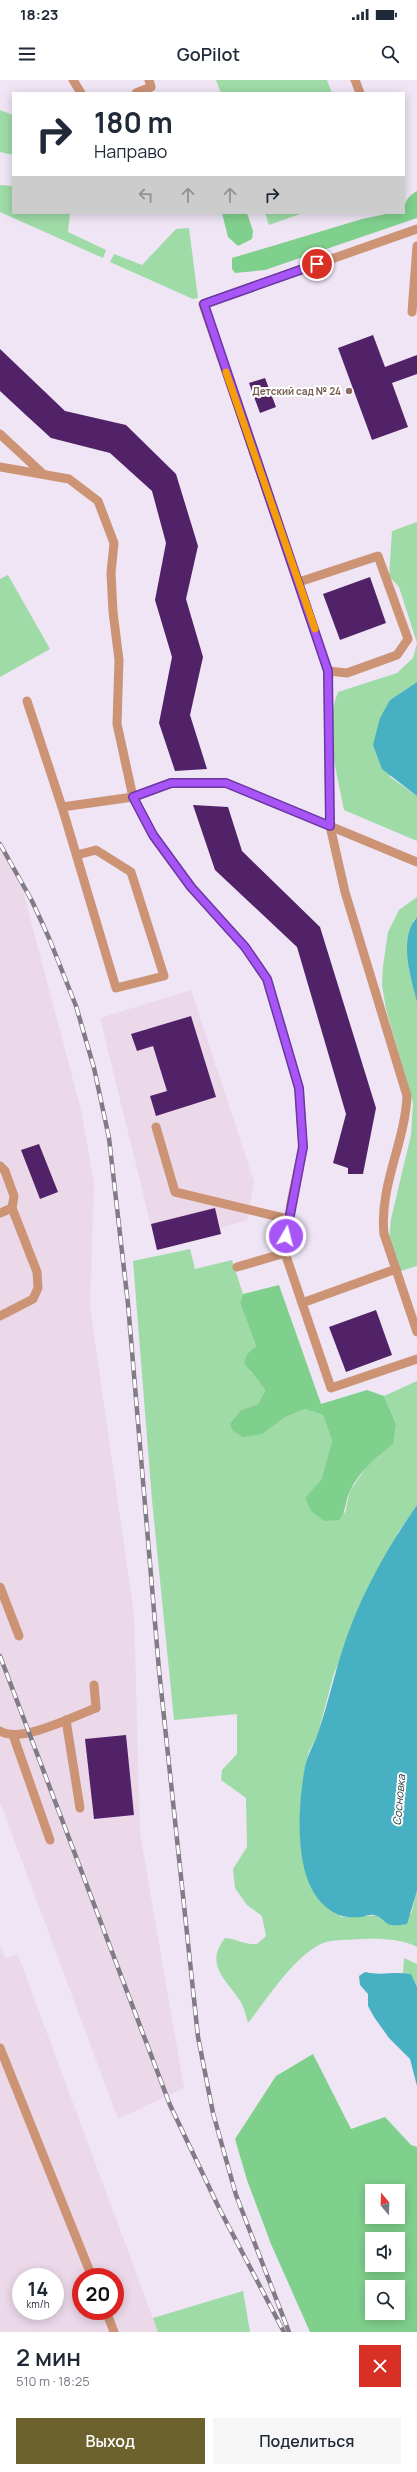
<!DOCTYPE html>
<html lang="ru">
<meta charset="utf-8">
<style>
:root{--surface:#fff;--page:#f6f6f7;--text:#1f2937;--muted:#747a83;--accent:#6d612e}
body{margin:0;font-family:Manrope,sans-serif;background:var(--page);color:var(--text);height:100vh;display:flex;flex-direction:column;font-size:15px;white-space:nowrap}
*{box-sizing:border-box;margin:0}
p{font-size:13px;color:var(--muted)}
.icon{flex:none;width:22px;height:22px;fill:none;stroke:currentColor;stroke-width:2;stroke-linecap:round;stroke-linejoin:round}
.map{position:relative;height:2252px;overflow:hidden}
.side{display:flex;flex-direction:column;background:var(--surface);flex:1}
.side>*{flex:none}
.top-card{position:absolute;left:12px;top:12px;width:393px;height:122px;border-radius:0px;box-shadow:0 2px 10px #0003;background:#fff;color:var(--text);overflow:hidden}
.needle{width:26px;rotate:341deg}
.tools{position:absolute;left:365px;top:2104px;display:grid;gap:8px}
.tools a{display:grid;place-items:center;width:40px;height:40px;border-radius:0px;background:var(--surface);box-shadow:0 2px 10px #0003;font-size:20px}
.speed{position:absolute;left:12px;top:2188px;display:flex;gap:8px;font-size:20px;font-weight:700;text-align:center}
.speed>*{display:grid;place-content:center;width:52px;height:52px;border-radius:50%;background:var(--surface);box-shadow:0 2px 10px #0003;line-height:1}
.speed small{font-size:10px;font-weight:400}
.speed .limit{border:6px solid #d22;background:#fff;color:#111}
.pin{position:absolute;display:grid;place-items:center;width:34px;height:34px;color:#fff;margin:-17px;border:2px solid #fff;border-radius:50%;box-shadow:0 1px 4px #0007}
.me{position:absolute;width:44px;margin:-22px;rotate:8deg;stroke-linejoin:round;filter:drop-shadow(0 0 3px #0008)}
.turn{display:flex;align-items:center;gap:14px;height:84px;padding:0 16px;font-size:18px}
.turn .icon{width:52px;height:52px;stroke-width:2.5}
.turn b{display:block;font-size:28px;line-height:34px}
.lanes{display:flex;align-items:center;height:38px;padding:0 16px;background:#0003;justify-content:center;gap:20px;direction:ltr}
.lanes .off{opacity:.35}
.round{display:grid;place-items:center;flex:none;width:42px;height:42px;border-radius:0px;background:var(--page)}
.headline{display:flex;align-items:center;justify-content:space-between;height:68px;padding:0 16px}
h1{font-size:24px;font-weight:600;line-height:30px}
.action{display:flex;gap:8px;margin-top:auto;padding:8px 16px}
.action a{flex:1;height:46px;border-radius:0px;background:var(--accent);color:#fff;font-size:16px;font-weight:600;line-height:46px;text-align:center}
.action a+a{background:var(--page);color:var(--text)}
.status{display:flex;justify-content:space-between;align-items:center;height:28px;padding:0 20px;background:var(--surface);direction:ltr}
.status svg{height:11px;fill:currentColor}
header{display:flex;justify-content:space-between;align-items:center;height:52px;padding:0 16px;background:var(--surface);font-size:18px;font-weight:600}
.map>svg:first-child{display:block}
</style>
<div class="status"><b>18:23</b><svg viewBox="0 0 49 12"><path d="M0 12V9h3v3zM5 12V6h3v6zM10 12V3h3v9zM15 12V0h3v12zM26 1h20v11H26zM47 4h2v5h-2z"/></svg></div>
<header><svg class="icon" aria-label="menu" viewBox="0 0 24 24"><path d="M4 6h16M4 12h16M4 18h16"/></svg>GoPilot<svg class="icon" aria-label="search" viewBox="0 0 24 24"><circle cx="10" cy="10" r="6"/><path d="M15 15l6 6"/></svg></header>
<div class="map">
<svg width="417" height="2252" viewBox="0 0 417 2252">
<rect width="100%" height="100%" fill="#efe5f5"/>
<g fill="#ebd8e9" fill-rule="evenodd">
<path d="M0,767L20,800L81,1030L94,1102L90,1227L134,1535L140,1753L184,2008L118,2039L0,1722Z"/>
<path d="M191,910L254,1102L247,1140L220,1148L221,1154L157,1170L100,938Z"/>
<path d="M0,1865L5,1878L18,1875L158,2252H0ZM21,2197H55V2231H21ZM81,2197H115V2231H81Z"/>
</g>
<g fill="#9edba7">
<path d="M216,0H327L332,13H221Z"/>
<path d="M0,30L13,35V75L0,72Z"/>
<path d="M0,105L13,106V133H70L68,152L106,170L103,178L0,132Z"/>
<path d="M265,133H303L269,145Z"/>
<path d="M189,148L198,218L193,219L110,182L114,174L142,185L176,149Z"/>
<path d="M417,442V602L390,620V697L417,716V761L344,730C337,692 323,650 338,612L397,593L413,578L417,563L399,507L389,496L392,451Z"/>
<path d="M8,495L50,569L0,597V499Z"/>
<path d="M417,817V837L413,841L409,890L417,922V1186L401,1191L389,1161L391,1139L411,1055L413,1023L386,929L382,905L383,886L388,852L399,830Z"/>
<path d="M190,1169L195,1189L232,1180L243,1214L240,1223L256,1266L247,1274L250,1292L260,1300L265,1311L258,1324L241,1330L263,1354L284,1338L305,1329L323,1335L332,1361L321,1400L306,1418L345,1433L350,1411L367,1386L379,1376L396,1344L384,1316L417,1301V1425L398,1453L334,1593L317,1657L309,1671L304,1692L300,1758L304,1784L341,1837L411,1834L417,1811V1867C402,1859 380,1858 363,1859C351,1860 334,1859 323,1863C295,1875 267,1919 248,1943C246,1936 244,1928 241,1922C226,1899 204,1885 225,1858C237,1859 245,1865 257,1864L266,1856L262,1836L247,1825L235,1808L233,1789L247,1767L246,1718L221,1700L222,1690L237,1674V1634L174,1640L152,1420L133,1181Z"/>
<path d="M404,1878L417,1884V1907L411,1894L403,1893Z"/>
<path d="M243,2211L250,2252H158L153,2238Z"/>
</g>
<g fill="#80d08d" fill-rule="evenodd">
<path d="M417,111V138L265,190L235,193L232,189V178L362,139L391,133H404C404,122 408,116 417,111Z"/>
<path d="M222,133H247L253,151L252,159L238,166L228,157Z"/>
<path d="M279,1205L321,1324L367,1310L384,1316L396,1344L393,1364C376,1378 359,1391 350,1411C345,1421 347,1430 339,1440L324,1441L311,1431L305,1418L321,1400L332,1361L323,1335L305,1329L284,1338L263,1354L243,1357L233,1351L230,1344L241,1330L258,1324L265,1311C260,1299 251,1294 244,1283L247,1274L256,1266L240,1223L243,1214Z"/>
<path d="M313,1974L351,2049L385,2037L411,2065L417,2067V2252H310L271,2164L247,2100L235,2059L276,1996ZM372,2111H398V2137H372ZM372,2159H398V2185H372ZM372,2207H398V2233H372Z"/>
</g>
<g fill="#48b0c3">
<path d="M417,602V716L382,689L373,665L380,638L390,620Z"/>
<path d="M417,837V922C411,898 398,858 417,837Z"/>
<path d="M417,1425V1811L407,1844C381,1849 389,1839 374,1835C371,1834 365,1836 362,1837C347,1838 338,1837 326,1827C293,1800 298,1730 304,1692C306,1678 312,1668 317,1656C330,1619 337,1580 352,1543C368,1502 392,1461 417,1425Z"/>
<path d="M365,1892C380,1896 395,1891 411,1894L417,1907V2006L410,1979L389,1958L374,1937L368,1926V1914L360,1905L359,1896Z"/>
</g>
<g fill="#512268">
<path d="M373,255L385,287L417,275V294L392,303L408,347L372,360L338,268Z"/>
<path d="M0,269L65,331L126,345L176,394L198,466L186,519L203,577L190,635L207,689L175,691L159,643L172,577L155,520L166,463L152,411L110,373L51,358L28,337L0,311Z"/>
<path d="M265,298L276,327L260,333L249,303Z"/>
<path d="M370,497L386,543L340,560L323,514Z"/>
<path d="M193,725L228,727L242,771L320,847L376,1028L363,1094H348V1088L333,1083L346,1034L297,867L215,790Z"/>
<path d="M191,936L216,1017L156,1036L150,1016L167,1011L153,966L137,971L131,954Z"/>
<path d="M39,1064L58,1112L40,1119L21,1070Z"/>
<path d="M215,1128L221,1154L157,1170L151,1144Z"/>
<path d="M376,1230L392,1275L346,1292L329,1247Z"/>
<path d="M126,1655L134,1735L94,1739L85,1659Z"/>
</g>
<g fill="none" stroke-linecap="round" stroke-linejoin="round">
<g stroke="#cd9375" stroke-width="9">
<path d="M73,0L81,13"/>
<path d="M355,0L360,13"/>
<path d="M136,13L151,7L149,0"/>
<path d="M417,149L203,224L328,591L330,746L345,812L407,1016C405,1063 379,1106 384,1154L417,1252"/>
<path d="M412,232L417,166"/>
<path d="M0,354L42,393"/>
<path d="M0,387L69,399L98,421L114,463L111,493L113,532L119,580L117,644L133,717L153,755L191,807L245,867L267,899L299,1008L303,1067L291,1123L285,1173L331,1308L417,1279"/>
<path d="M299,502L378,476L408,559L397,575L347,593L328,591"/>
<path d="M27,621L62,727"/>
<path d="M77,775L96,770L131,792L164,896L116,908L62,727L133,717L171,703H226L417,782"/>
<path d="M156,1047L175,1112L288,1139"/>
<path d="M0,1086L5,1091L14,1116L12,1128L37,1192L38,1208L33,1219L0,1236"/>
<path d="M0,1133L12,1128"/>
<path d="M237,1187L285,1173"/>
<path d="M302,1223L396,1189"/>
<path d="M0,1507L19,1556"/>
<path d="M66,1640L80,1728"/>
<path d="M0,1651C21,1664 74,1636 96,1628L94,1605"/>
<path d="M13,1655L50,1760"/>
<path d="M0,1968L92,2197"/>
<path d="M106,2231L114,2252"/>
</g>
<defs>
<g id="rail">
<path d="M0,764L32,821L49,858L76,926L94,988L109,1058L128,1224L159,1590L198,1957L213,2033L236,2115L289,2252"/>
<path d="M0,1576L170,2025L220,2130L284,2252"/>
</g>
</defs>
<use href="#rail" stroke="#817b85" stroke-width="4.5"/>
<use href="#rail" stroke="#fff" stroke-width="3" stroke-dasharray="9" stroke-linecap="butt"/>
</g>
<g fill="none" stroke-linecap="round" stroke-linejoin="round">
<defs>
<path id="route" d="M286,1156L303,1067L299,1008L267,899L245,867L191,807L153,755L133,717L171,703H226L330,746L328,591L204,224L317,184"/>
</defs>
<use href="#route" stroke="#6d37a1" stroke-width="10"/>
<use href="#route" stroke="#a855f7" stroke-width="7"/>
<path stroke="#f59e0b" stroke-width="7" d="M226,292L315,549"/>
</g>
<circle fill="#8d6e63" stroke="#fff" stroke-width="1.5" cx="349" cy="311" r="4"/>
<g text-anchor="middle" stroke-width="4" stroke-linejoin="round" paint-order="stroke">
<g font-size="10" font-weight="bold" fill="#785e54" stroke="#fff" text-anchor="end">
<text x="341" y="315">Детский сад № 24</text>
</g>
<g font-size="11" font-style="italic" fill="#20383d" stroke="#fff">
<text transform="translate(399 1720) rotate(-85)" y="4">Сосновка</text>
</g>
</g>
</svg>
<div class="tools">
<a><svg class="needle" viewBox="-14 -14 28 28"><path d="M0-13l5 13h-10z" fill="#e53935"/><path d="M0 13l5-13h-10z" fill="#747a83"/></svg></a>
<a><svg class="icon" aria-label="sound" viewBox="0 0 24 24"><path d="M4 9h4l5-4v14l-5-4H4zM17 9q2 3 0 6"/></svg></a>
<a><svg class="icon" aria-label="search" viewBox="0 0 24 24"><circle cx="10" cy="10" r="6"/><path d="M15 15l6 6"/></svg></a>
</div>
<div class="speed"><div>14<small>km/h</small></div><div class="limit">20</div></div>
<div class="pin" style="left:317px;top:184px;background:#d93025"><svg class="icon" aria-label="arrive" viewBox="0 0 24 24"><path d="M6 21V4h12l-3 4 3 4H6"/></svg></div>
<svg class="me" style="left:286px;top:1156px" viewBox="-20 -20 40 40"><circle r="17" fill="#a855f7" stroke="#fff" stroke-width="3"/><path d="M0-11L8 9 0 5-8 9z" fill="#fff"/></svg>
<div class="top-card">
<div class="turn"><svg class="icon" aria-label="right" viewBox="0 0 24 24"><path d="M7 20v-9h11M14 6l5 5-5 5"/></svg><div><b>180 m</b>Направо</div></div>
<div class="lanes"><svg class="icon off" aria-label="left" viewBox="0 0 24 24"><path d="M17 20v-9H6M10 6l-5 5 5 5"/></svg><svg class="icon off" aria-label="ahead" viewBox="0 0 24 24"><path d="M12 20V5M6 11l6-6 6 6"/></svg><svg class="icon off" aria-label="ahead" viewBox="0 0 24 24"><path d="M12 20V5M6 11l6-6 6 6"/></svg><svg class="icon" aria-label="right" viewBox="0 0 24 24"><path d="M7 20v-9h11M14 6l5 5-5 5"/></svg></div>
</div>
</div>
<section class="side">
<div class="headline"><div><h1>2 мин</h1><p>510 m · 18:25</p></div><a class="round" style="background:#d93025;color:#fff"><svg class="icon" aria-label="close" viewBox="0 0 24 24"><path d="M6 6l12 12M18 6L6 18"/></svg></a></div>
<div class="action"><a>Выход</a><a>Поделиться</a></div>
</section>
